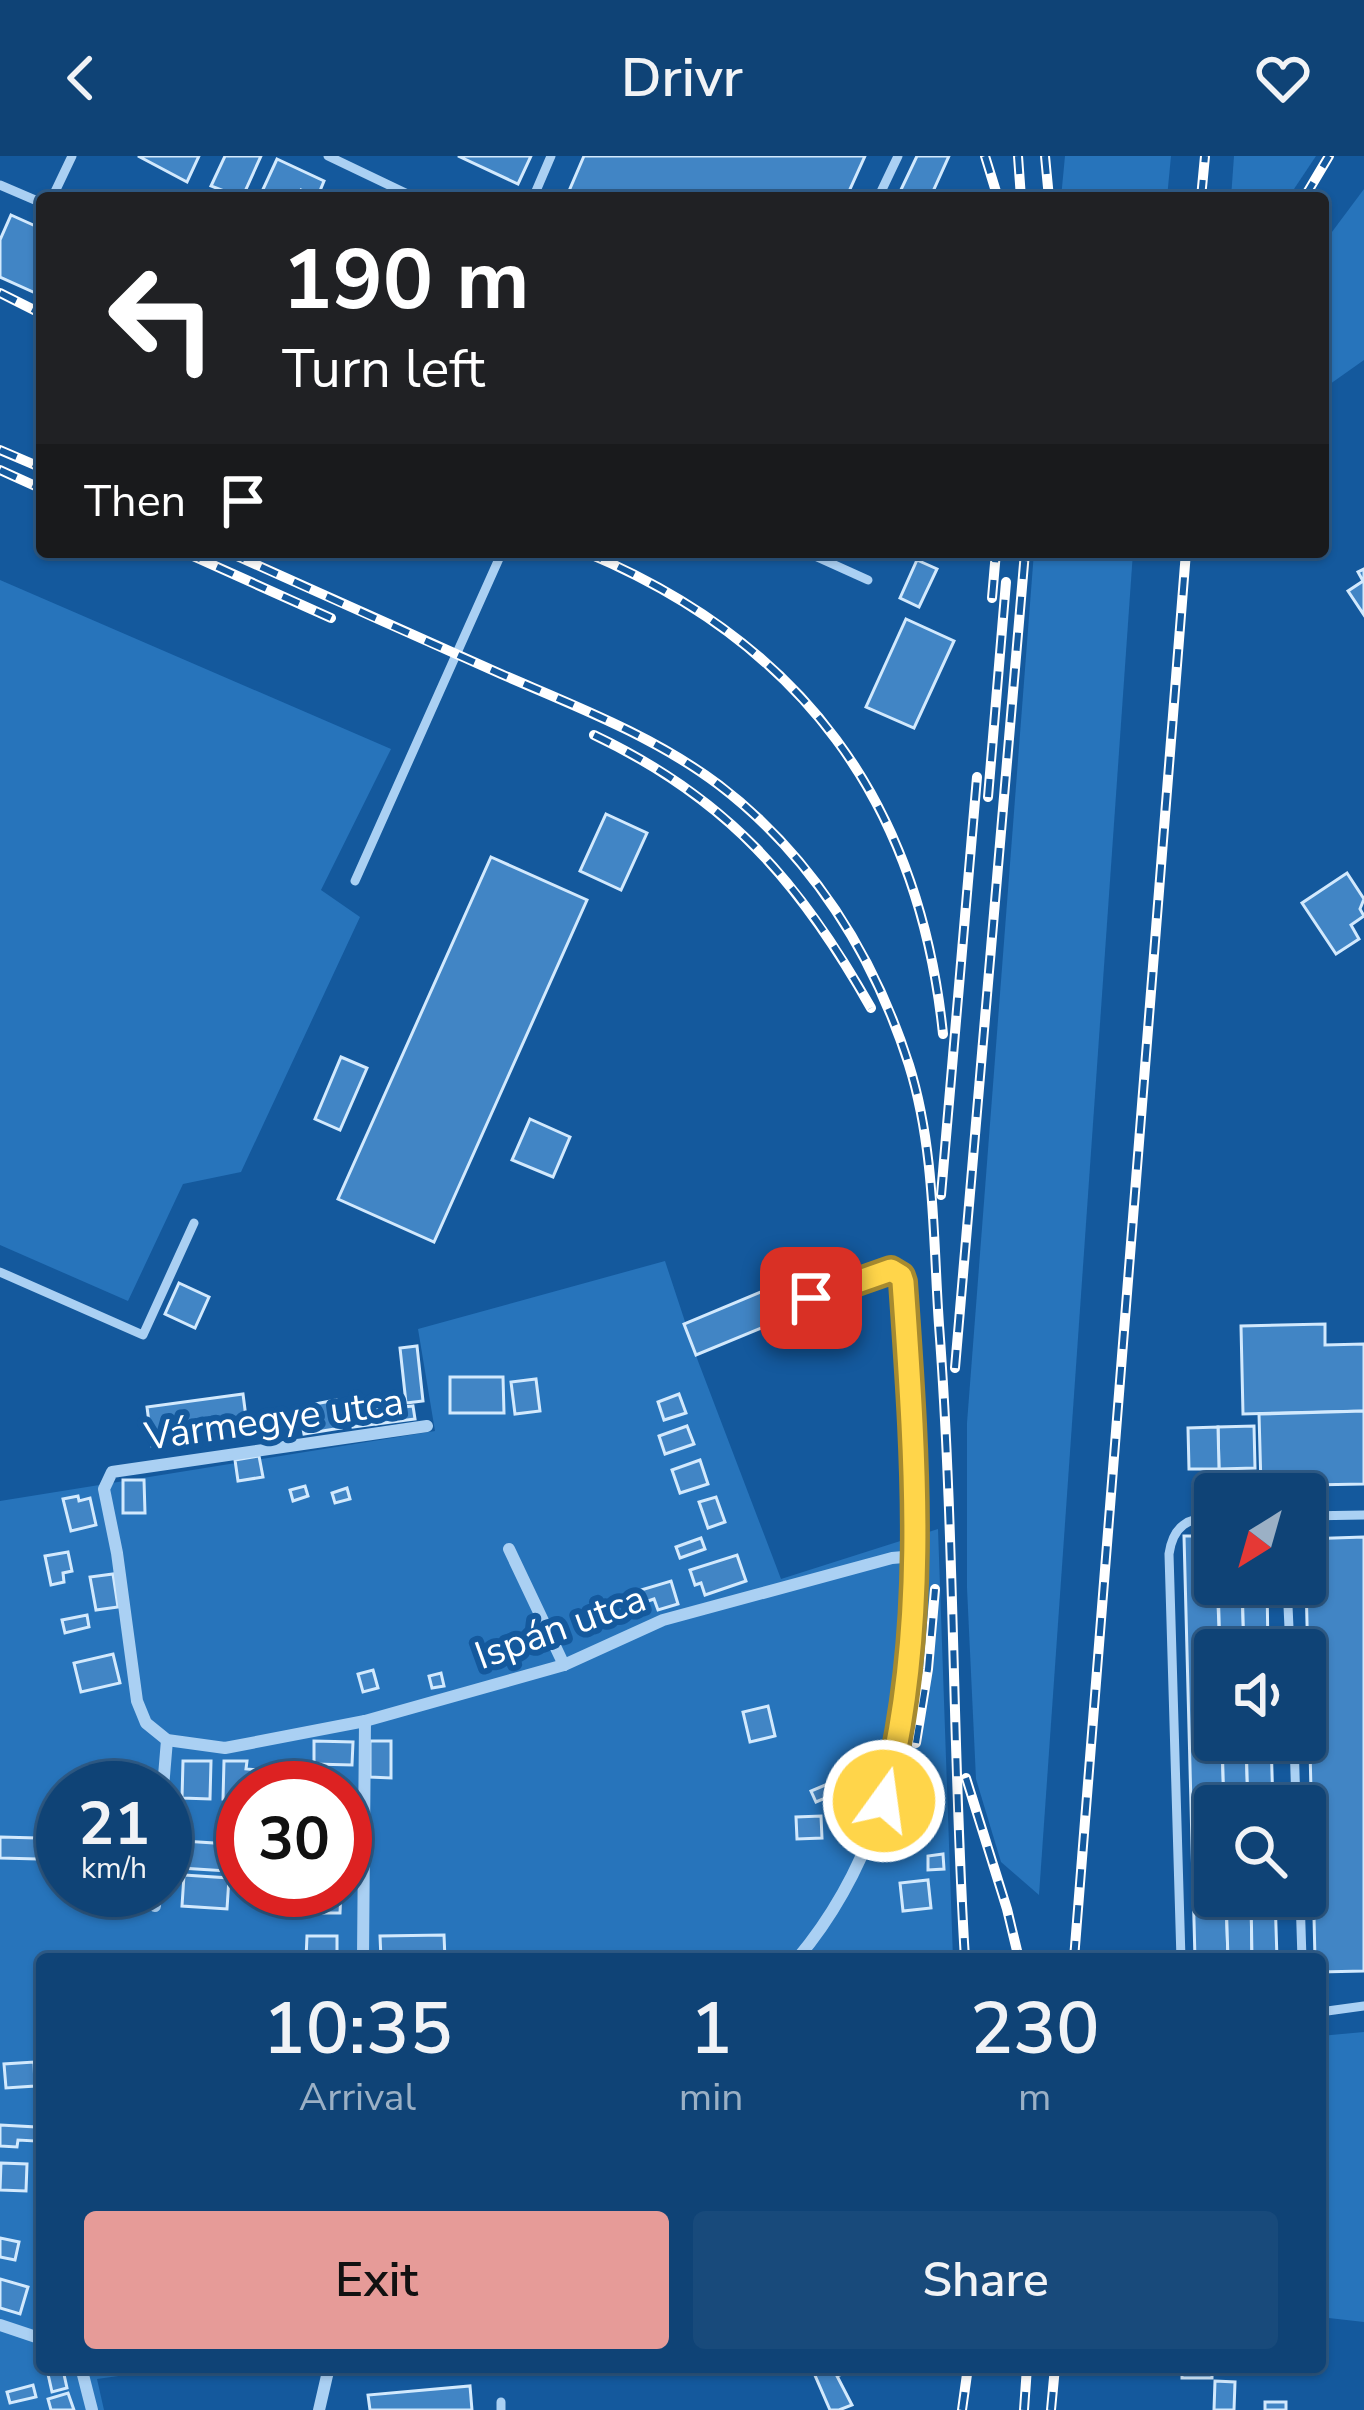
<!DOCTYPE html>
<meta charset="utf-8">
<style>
:root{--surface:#0f4376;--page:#184a7b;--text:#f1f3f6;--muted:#9bb0c5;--line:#2f5c88;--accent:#e69b98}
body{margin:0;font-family:"Nunito Sans",sans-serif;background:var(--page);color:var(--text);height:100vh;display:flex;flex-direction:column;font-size:45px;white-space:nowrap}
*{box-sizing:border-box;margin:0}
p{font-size:39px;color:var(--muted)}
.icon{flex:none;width:66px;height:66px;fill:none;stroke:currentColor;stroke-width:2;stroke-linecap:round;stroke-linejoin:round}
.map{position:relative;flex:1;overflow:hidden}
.sheet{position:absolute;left:36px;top:1797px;width:1290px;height:420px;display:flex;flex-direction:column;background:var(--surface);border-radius:12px;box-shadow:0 3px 9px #0004,0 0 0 3px var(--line)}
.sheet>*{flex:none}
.top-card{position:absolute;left:36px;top:36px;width:1293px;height:366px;border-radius:12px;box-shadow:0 3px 9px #0004,0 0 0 3px var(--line);background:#202124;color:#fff;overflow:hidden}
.needle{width:78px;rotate:217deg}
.fabs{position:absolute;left:1194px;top:1317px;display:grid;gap:24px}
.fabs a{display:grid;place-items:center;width:132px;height:132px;border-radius:12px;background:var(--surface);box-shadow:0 3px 9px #0004,0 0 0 3px var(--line);font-size:60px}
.speed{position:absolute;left:36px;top:1605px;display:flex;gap:24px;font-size:60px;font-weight:700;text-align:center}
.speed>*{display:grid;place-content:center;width:156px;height:156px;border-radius:50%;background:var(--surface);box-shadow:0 3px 9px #0004,0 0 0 3px var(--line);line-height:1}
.speed small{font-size:30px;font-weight:400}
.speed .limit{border:18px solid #d22;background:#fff;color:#111}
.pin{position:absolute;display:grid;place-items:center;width:102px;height:102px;color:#fff;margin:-51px;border-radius:24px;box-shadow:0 6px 18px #0006}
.me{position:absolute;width:132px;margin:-66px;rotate:14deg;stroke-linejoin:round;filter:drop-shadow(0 0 9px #0008)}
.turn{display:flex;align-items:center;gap:42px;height:252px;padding:0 48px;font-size:54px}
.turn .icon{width:156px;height:156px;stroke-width:2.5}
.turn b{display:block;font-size:84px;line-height:102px}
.then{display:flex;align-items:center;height:114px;padding:0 48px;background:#0003;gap:24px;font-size:45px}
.eta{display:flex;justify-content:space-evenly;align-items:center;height:204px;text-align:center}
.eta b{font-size:72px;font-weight:600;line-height:84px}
.primary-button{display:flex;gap:24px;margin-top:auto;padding:24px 48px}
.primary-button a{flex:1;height:138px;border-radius:12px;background:var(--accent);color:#111;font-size:48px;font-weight:600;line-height:138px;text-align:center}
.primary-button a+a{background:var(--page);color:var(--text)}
header{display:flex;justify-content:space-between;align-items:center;height:156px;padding:0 48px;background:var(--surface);font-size:54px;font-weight:600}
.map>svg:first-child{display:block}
</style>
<header><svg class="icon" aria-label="back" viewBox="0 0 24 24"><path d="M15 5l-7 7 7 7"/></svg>Drivr<svg class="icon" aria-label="heart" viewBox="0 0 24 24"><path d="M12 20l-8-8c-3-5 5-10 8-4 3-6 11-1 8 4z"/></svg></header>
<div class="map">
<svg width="1364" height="2254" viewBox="0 0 1364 2254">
<rect width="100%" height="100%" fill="#14599d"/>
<g fill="#2774bb" fill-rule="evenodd">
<path d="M1065,0H1171L1167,42H1061Z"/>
<path d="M1234,0H1316L1288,42H1231Z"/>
<path d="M1364,33V204L1323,233V88Z"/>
<path d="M1034,396H1133L1039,1739L1001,1706L976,1623L967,1432V1267Z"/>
<path d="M0,424L391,593L321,734L360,761L241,1016L183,1028L128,1145L0,1089Z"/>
<path d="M665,1105L698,1205L781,1423L938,1373L953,1803H42V2211H183L97,2223L104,2254H0V1345L435,1275L418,1173ZM63,1632H165V1734H63ZM243,1632H345V1734H243Z"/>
<path d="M1364,1876V2166L1320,2161V1880Z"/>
</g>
<g fill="#4185c5" stroke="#d2e9fd" stroke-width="3">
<path d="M138,0H199L187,26Z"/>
<path d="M225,0H261L242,42L211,30Z"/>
<path d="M458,0H531L518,28Z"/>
<path d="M584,0H865L846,42H566Z"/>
<path d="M917,0H949L930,42H897Z"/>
<path d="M277,3L324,25L317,42L301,34L297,42H259Z"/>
<path d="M11,59L42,73V140L0,121V84Z"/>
<path d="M917,404L937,413L919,451L900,442Z"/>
<path d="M1364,413V459L1348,435L1363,425L1358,416Z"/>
<path d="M906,463L954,485L914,572L866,551Z"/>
<path d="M606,658L647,677L621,734L580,715Z"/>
<path d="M491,701L587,744L434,1086L338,1043Z"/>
<path d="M1347,717L1364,743L1360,753L1364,760L1351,769L1359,783L1336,798L1302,747Z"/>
<path d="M341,901L367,912L340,974L315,963Z"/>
<path d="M530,963L570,981L553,1021L512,1004Z"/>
<path d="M797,1121L810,1152L696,1199L684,1168Z"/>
<path d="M179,1127L209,1141L195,1172L165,1158Z"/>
<path d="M1325,1168V1189L1364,1188V1255L1243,1258L1241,1170Z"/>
<path d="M417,1190L423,1245L406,1247L400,1192Z"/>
<path d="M450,1221H503L504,1257H450Z"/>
<path d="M536,1223L540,1255L515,1258L511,1226Z"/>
<path d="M243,1238L248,1277L152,1290L147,1251Z"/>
<path d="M679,1238L686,1257L664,1264L658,1246Z"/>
<path d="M336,1244L341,1272L304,1278L299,1251Z"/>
<path d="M373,1247L376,1268L353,1271L351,1250Z"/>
<path d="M413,1250L415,1263L376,1268L374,1254Z"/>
<path d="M1364,1255V1328L1261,1330L1259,1258Z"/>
<path d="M687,1270L694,1288L665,1298L659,1280Z"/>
<path d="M1254,1270L1255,1312L1219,1313L1218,1271Z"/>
<path d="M1218,1271L1219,1313H1189L1188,1272Z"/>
<path d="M259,1300L263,1321L238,1325L235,1304Z"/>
<path d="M700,1304L708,1328L680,1337L672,1314Z"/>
<path d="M123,1324H144L145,1357H123Z"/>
<path d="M305,1330L308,1340L293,1345L290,1334Z"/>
<path d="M347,1332L350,1343L335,1347L332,1337Z"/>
<path d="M78,1340L79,1345L90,1342L96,1369L71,1375L63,1343Z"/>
<path d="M716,1341L725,1366L708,1372L699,1346Z"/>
<path d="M1184,1380H1215L1220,1494H1215V1584H1222L1224,1650H1215V1740H1226L1228,1803H1195Z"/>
<path d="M1364,1381V1815L1320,1816V1803H1315L1305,1383Z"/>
<path d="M701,1382L705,1393L680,1402L676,1391Z"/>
<path d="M68,1396L72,1415L63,1417L64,1426L51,1429L45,1400Z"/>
<path d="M737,1399L746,1425L705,1439L701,1427L695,1429L690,1414Z"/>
<path d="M113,1418L118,1451L96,1454L90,1421Z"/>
<path d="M671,1425L678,1448L658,1454L654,1443L645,1446L641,1434Z"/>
<path d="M1218,1428H1242L1244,1494H1220Z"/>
<path d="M1242,1428H1267L1268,1494H1244Z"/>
<path d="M87,1459L89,1471L65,1477L62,1464Z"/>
<path d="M113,1498L120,1527L81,1536L74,1507Z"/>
<path d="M373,1514L378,1532L363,1536L358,1518Z"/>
<path d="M441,1517L444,1530L432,1532L429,1520Z"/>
<path d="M768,1550L775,1580L750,1586L743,1556Z"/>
<path d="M1222,1584H1246L1248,1650H1224Z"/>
<path d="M1246,1584H1271L1273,1650H1248Z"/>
<path d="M314,1585L353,1586L352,1609L314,1608Z"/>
<path d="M370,1585H391V1622L370,1621Z"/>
<path d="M183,1605H211L210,1643L182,1642Z"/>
<path d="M224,1605H247L246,1613L258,1614V1632H243V1644L223,1643Z"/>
<path d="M857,1620L859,1631L865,1630L870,1652L864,1653L866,1664L845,1668L836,1624Z"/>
<path d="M830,1627L835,1638L816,1646L811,1635Z"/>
<path d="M821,1660L822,1682L797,1683L796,1661Z"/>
<path d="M0,1681L37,1682V1703L0,1702Z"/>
<path d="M183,1685L229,1688L227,1715L181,1712Z"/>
<path d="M943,1698L944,1713L928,1714V1700Z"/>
<path d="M184,1719L229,1722L227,1753L182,1750Z"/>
<path d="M928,1724L931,1752L903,1755L900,1727Z"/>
<path d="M114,1734H130L129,1745L114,1744Z"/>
<path d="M304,1734H341L340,1757H309V1738H304Z"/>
<path d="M1226,1740H1251L1252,1803H1228Z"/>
<path d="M1251,1740H1275L1277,1803H1252Z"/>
<path d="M444,1779L445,1803H381L380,1780Z"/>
<path d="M307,1780H337V1803H306Z"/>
<path d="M34,1906L35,1930L6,1932L4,1908Z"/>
<path d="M0,1969L36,1971L35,1985L18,1984L17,1991L0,1990Z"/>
<path d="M1,2007L27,2008L26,2035L0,2034Z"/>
<path d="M0,2082L19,2086L15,2104L0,2101Z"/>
<path d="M0,2123L28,2131L20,2158L0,2152Z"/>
<path d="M830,2211L852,2214L837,2220L852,2249L839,2254H830L814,2217Z"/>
<rect x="1182" y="2211" width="30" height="11"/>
<path d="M63,2214L67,2232L52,2236L48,2218Z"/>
<path d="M1215,2225L1235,2226L1234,2254H1214Z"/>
<path d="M33,2229L36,2241L10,2247L7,2236Z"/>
<path d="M470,2230L472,2254H370L368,2239Z"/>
<path d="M68,2237L74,2254H51L48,2243Z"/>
<rect x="1265" y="2246" width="21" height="8"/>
</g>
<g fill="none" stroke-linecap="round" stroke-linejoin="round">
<g stroke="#aad0f3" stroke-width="9">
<path d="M328,0L416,42"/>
<path d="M0,29L42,47"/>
<path d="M52,42L72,0"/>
<path d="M533,42L551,0"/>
<path d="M878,42L898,0"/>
<path d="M806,396L868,424"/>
<path d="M355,725L502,396"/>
<path d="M0,1116L143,1179L194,1067"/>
<path d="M810,1142L891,1114L901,1120L903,1126"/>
<path d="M1305,1360L1364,1359"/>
<path d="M1287,1428L1290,1494"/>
<path d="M1294,1584L1296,1650"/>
<path d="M1300,1740L1302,1803"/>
<path d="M1181,1803L1169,1398C1173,1370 1188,1361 1215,1361"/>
<path d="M1320,1856L1364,1850"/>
<path d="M501,2246V2254"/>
</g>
<g stroke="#aad0f3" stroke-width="12">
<path d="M427,1270L112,1316L104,1333L117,1397L137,1545L146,1567L167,1584L225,1592L365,1565L564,1509L663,1464L892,1402L915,1400"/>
<path d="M509,1393L564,1509"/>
<path d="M163,1632L167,1584"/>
<path d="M155,1750L156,1734"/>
<path d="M363,1803L365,1565"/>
<path d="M797,1803C950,1622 919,1346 903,1126"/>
<path d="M0,2169L42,2183"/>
<path d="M81,2211L92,2254"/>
<path d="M319,2254L329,2211"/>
</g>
<defs>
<g id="rail">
<path d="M985,0L998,42"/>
<path d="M1018,0L1021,42"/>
<path d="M1045,0L1049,42"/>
<path d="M1201,42L1205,0"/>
<path d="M1304,42L1329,0"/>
<path d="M0,137L42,158"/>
<path d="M0,294L42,312"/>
<path d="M0,314L42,333"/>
<path d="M184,396L331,462"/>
<path d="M228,396C319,437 410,478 501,518C575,550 654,580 719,629C811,699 874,799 909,909C935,992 933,1083 939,1169C955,1380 952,1592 965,1803"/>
<path d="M585,396C801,486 919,645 943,878"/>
<path d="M992,442L996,396"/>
<path d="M594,579C727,642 800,726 871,852"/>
<path d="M988,641L1006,426"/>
<path d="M941,1039L977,621"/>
<path d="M955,1212L1025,396"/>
<path d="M916,1587L928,1513L935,1433"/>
<path d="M966,1622L1007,1753L1019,1803"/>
<path d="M1074,1803L1186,396"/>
<path d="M962,2254L968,2211"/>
<path d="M1024,2254L1027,2211"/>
<path d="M1051,2254L1055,2211"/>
</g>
</defs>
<use href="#rail" stroke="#fff" stroke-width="10"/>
<use href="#rail" stroke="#14599d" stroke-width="6" stroke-dasharray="18" stroke-linecap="butt"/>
</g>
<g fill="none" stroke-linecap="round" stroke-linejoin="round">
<defs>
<path id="route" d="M811,1142L891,1114L901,1120L903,1126C915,1299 929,1476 884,1645"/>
</defs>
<use href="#route" stroke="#a68a30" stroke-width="30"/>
<use href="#route" stroke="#ffd54a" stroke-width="21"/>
</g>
<g text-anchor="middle" stroke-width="12" stroke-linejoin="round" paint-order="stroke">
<g font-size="39" fill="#fff" stroke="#14599d">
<text transform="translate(274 1262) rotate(-8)" y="14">Vármegye utca</text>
<text transform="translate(560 1470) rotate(-20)" y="14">Ispán utca</text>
</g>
</g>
</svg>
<div class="fabs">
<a><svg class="needle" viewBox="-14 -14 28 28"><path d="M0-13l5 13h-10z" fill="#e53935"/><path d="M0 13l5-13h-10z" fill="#9bb0c5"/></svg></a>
<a><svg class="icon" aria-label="sound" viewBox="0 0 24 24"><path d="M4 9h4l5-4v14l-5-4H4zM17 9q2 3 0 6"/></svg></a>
<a><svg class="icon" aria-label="search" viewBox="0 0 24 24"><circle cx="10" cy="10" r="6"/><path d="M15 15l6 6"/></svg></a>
</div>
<div class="speed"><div>21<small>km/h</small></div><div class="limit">30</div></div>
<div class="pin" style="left:811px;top:1142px;background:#d93025"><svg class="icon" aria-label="arrive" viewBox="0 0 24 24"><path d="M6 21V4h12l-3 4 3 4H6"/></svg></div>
<svg class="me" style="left:884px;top:1645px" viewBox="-20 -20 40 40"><circle r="17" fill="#ffd54a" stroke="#fff" stroke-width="3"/><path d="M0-11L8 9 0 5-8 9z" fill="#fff"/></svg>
<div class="top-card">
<div class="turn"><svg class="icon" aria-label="left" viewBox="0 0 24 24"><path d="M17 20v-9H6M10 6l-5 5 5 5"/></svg><div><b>190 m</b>Turn left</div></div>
<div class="then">Then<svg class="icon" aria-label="arrive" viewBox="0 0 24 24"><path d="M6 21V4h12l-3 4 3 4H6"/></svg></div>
</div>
<section class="sheet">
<div class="eta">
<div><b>10:35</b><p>Arrival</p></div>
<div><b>1</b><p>min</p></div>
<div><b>230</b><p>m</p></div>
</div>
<div class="primary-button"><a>Exit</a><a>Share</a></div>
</section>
</div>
